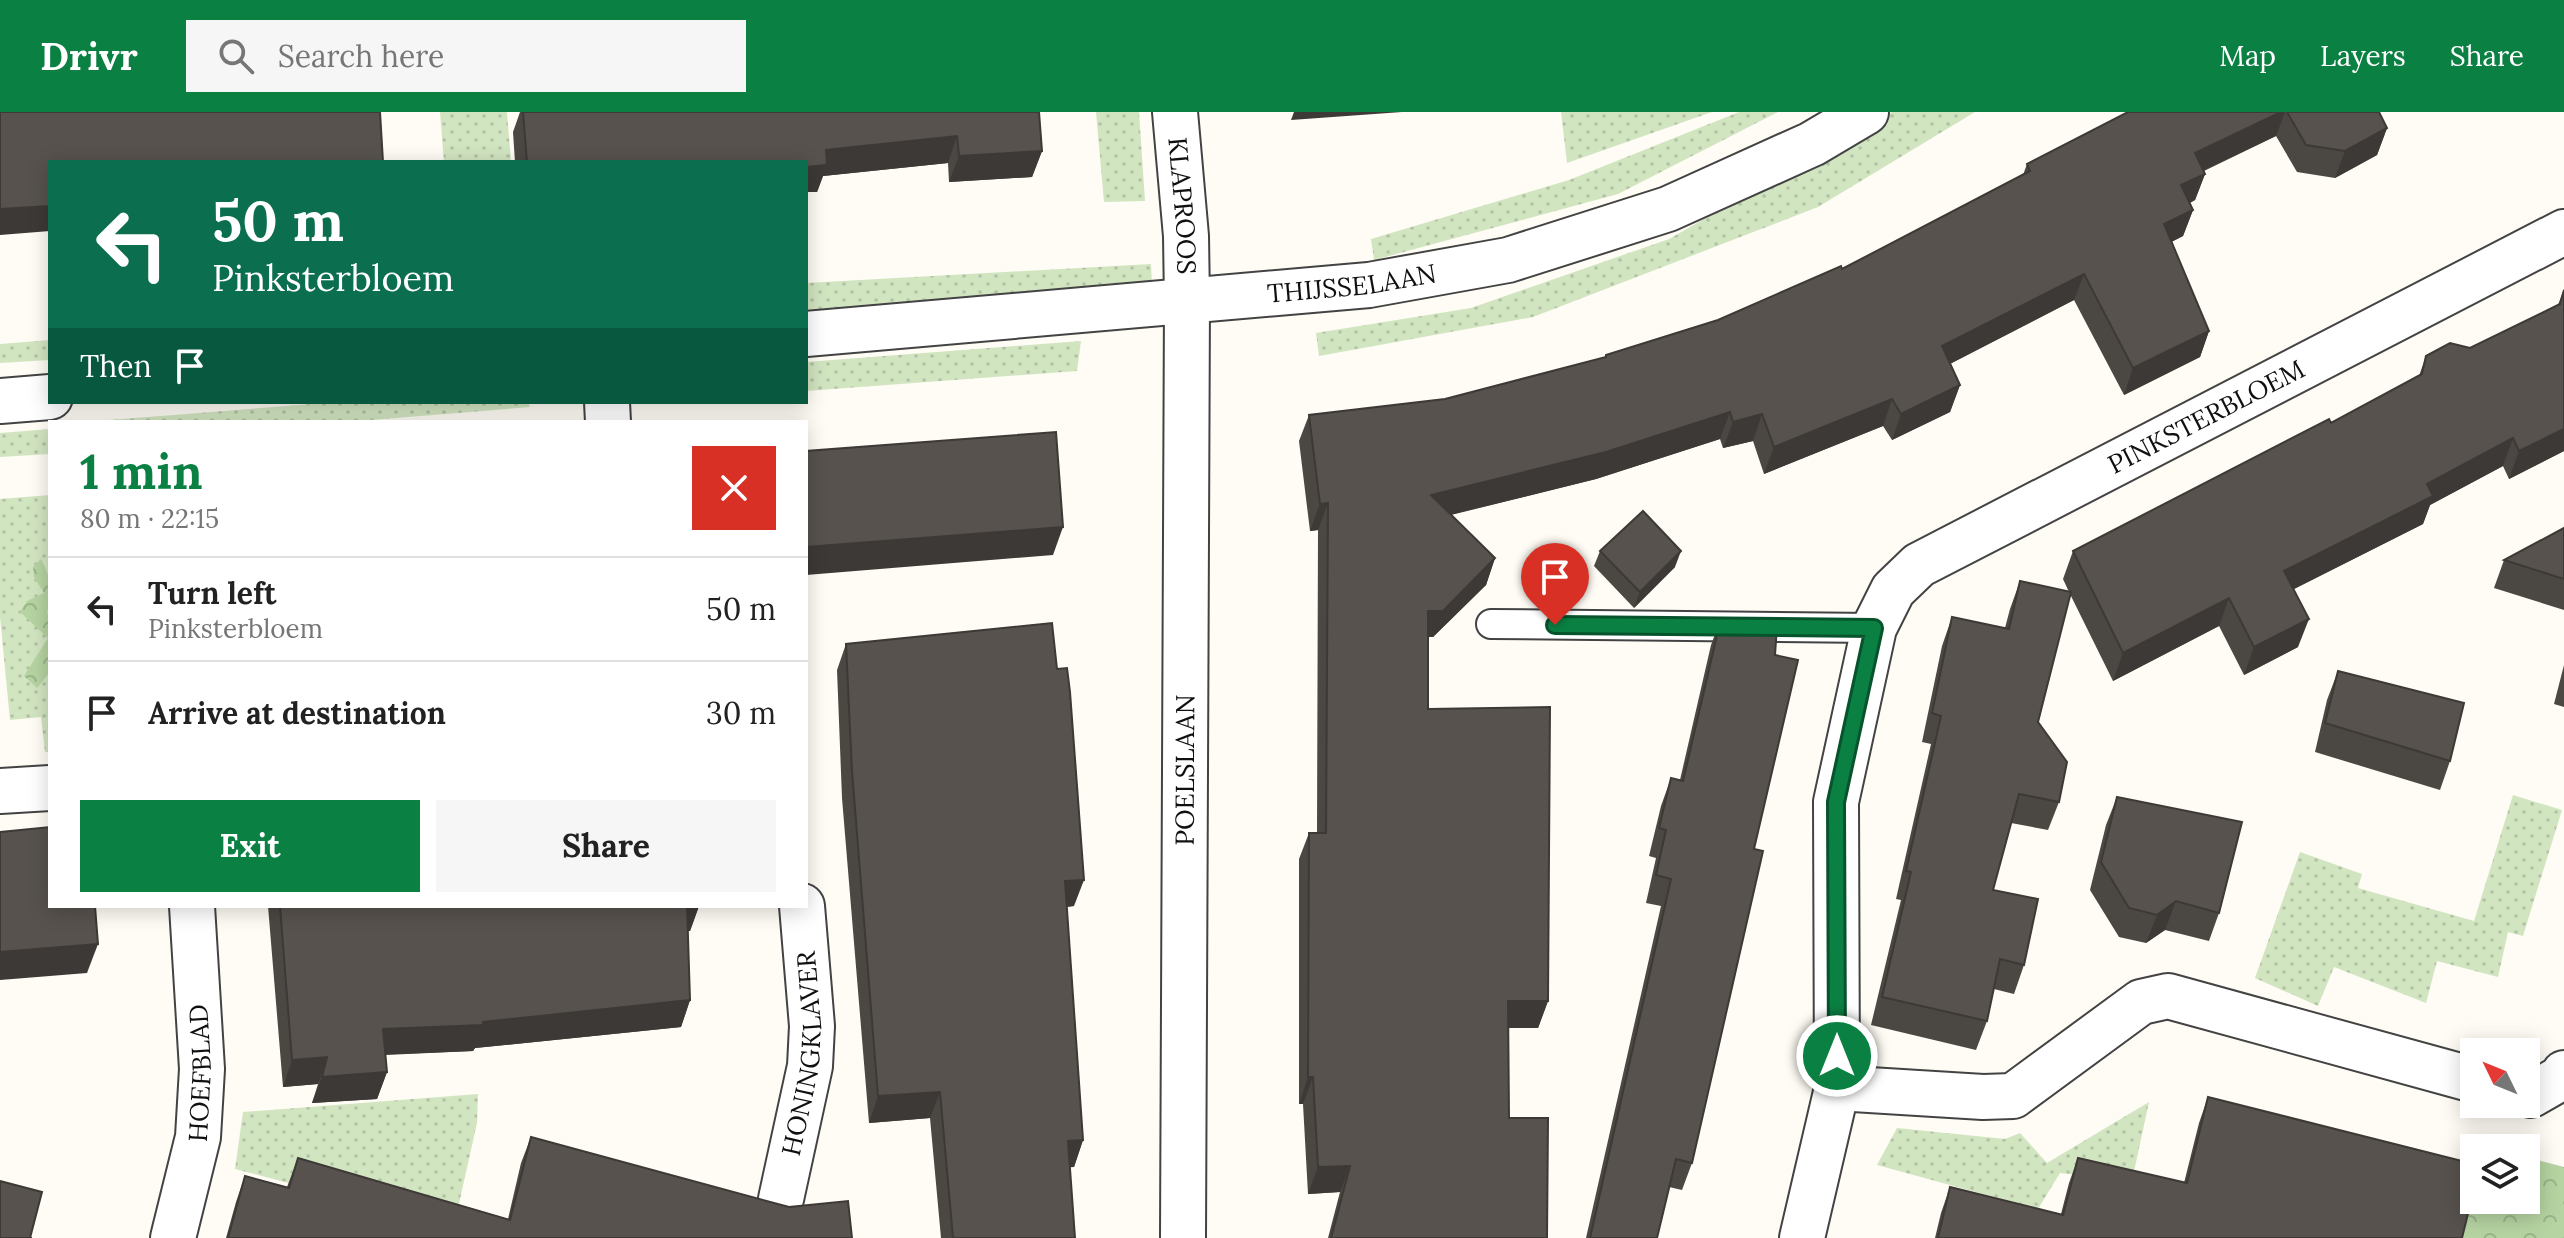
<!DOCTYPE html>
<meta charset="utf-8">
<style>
:root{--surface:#fff;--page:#f6f6f6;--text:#222;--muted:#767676;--line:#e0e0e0;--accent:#0b8043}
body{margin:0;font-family:Lora,serif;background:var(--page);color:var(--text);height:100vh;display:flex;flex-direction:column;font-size:30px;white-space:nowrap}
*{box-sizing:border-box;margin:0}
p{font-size:26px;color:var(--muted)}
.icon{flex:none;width:44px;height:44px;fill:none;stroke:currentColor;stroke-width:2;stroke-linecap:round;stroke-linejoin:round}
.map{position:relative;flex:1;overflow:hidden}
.drawer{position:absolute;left:48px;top:308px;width:760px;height:488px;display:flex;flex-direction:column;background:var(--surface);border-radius:0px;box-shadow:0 4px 20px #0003}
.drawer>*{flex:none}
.hud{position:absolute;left:48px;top:48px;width:760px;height:244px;border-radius:0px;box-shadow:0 4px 20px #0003;background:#0b6e4f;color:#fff;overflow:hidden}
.needle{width:52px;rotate:313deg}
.buttons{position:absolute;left:2460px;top:926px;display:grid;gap:16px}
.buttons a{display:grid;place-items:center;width:80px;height:80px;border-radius:0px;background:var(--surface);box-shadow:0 4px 20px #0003;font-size:40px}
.pin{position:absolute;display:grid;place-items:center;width:68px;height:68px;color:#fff;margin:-82px -34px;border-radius:50% 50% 50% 0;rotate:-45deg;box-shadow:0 0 8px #0007}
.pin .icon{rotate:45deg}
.me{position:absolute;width:88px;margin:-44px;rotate:0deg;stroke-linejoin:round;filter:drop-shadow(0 0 6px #0008)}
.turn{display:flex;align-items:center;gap:28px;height:168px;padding:0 32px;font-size:36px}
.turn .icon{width:104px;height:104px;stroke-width:2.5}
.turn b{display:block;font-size:56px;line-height:68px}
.then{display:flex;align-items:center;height:76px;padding:0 32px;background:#0003;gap:16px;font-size:30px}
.round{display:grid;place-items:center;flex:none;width:84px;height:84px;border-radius:0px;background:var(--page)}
.summary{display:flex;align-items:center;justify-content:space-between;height:136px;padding:0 32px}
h1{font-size:48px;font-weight:700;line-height:60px;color:var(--accent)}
.button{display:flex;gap:16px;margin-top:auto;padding:16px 32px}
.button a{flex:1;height:92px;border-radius:0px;background:var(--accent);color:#fff;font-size:32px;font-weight:700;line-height:92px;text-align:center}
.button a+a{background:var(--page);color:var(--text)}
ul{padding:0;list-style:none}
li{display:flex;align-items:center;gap:24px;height:104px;padding:0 32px;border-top:2px solid var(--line)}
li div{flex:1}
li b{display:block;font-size:30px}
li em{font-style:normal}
header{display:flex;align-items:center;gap:48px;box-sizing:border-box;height:112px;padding:0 40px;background:var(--accent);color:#fff}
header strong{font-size:38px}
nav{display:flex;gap:44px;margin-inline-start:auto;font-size:28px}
.search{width:560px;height:72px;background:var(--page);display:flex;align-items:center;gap:20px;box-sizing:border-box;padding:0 28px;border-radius:0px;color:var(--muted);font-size:30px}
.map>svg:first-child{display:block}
</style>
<header>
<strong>Drivr</strong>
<div class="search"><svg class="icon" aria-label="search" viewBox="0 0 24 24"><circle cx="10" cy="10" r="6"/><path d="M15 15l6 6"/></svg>Search here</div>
<nav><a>Map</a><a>Layers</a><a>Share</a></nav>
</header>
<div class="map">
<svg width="2564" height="1126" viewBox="0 0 2564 1126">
<defs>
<pattern id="grass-dots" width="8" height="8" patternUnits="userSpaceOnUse" patternTransform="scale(2)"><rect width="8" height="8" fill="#d2e5c1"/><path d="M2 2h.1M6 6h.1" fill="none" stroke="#b3c3a5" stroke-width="1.8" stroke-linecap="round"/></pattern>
<pattern id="forest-crowns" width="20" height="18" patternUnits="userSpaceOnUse" patternTransform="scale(2)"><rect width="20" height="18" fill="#b6d4a2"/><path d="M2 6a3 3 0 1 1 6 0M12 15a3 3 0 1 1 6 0" fill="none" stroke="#9bb58a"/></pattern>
</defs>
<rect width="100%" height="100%" fill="#fefcf4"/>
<g fill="url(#grass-dots)">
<path d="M440,0H507L511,50H444Z"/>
<path d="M1096,0H1139L1145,89L1104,90Z"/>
<path d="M1561,0H1712L1567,51Z"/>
<path d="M1739,0H1778L1618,82L1374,148L1371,127L1569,68Z"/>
<path d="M1892,0H1975L1818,95L1533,205L1319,244L1316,221L1471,196L1669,127Z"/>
<path d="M1151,152L1152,176L806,204V171Z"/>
<path d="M50,228V248L0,251V232Z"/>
<path d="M1081,229L1077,259L806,279V250Z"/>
<path d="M337,290H528L530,295L346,310H84Z"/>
<path d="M50,317V342L0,345V321Z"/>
<path d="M50,383V640H45L41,605L10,608L0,505V387Z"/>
<path d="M2513,683L2562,698L2523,824L2508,820L2498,865L2437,849L2426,891L2334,855L2318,894L2255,866L2300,740L2362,762L2358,776L2474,809Z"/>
<path d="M478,982L477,1011L454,1114L235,1057L243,1000Z"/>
<path d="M2149,990L2132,1069L2060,1061L2038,1097L1877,1053L1897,1016L2005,1027L2020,1021L2047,1051Z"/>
</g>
<g fill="url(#forest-crowns)">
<path d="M41,447C51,465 53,481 47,501L50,504V560L37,576L24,564L48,526L20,500L27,489L44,481L34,465L33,455Z"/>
<path d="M2526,1045L2564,1055V1126H2451L2470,1055L2474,1051V1088H2526Z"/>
</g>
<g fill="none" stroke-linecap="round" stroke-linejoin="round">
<defs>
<path id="service" d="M1491,512L1874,516"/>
<g id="minor">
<path id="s1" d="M1175,0L1186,124L1187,189"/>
<path d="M607,290L608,310"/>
<path d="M0,679L50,676"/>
<path d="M1837,976L1983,985L2013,984L2141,890L2168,884L2474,968"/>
<path d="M2526,982L2531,983L2561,966L2564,961"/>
<path id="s2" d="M781,1087L810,954L812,914L802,794"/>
<path id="s3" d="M173,1126L198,1025L202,957L192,794"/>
<path id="s4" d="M1802,1126L1837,976L1836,690L1874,516L1893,478L1919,453L2564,120"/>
</g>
<g id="tertiary">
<path id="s5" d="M806,222L1369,173L1508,148L1668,97L1812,32L1866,0"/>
<path d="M0,289L50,285"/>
<path id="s6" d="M1183,1126L1187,189"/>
</g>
</defs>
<use href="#service" stroke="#434343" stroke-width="32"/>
<use href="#minor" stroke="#434343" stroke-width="48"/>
<use href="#tertiary" stroke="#434343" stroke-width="48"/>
<use href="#service" stroke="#fff" stroke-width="28"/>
<use href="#minor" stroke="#fff" stroke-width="44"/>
<use href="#tertiary" stroke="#fff" stroke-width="44"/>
</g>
<g fill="#4b4742">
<path d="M520,0H1039L1042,39L1032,65L949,70L948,51L823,64L817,80H806V50H515L513,20Z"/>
<path d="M2128,0H2379L2387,16L2377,43L2335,66L2297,60L2276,24L2204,59L2205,62L2195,88L2190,91L2193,98L2183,124L2171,130L2209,219L2200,245L2124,283L2074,188L1950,252L1960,273L1950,300L1892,328L1883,314L1764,362L1753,329L1723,336L1720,327L1596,367L1451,403L1495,446L1486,473L1433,525H1428V597L1548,889L1538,916H1508L1509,1006L1547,1126H1328L1340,1080L1308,1082L1303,992H1299V747L1309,721H1317L1318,418L1310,419L1299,329L1309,303L1445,287L1604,246L1606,243L1718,208L1842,157L2023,63L2027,52Z"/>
<path d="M2564,177V339L2509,367L2503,354L2430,393L2423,412L2294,477L2298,535L2244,563L2219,514L2113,569L2070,482L2038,610L2059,690L2048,718L2011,711L1993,778L2024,853L2014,882L1994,877L1987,909L1976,938L1871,913L1901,788L1896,787L1931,632L1922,630L1942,534L1952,505L2005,516L2010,497L2020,469L2069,480L2063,467L2073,439L2331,311L2419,264L2426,244L2470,236L2558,193Z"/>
<path d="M2564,416V498L2494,476L2504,448Z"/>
<path d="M1600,439L1675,455L1634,496L1594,454Z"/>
<path d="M1721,506L1754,737L1692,1051L1682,1078L1669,1075L1657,1126H1586L1661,794L1646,791L1656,746L1649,744L1661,694L1671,666L1680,668L1711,533Z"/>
<path d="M846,532L1074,794L1066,795L1083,1028L1074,1055H1070L1075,1126H941L930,1006L869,1011L842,686L837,558Z"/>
<path d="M2564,553V595L2554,592Z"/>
<path d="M2338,559L2450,649L2440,678L2315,640L2327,588Z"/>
<path d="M2117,685L2219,801L2209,829L2165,818L2146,831L2119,825L2090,778L2106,713Z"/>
<path d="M268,794H699L690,819H688L690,888L681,915L475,936L473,939L385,943L387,960L377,987L312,991L318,972L283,975Z"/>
<path d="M2208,985L2462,1126H1935L1941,1101L1950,1075L2061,1102L2069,1071L2078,1046L2184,1071L2199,1011Z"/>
<path d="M531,1025L852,1126H226L236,1090L245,1064L287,1075L298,1046L508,1107L521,1051Z"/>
</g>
<g fill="#3d3936">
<path d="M1294,0H1402L1291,8Z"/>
<path d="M2281,0H2285L2276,24L2185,67L2195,41Z"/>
<path d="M2387,16L2377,43L2335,66L2345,39Z"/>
<path d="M957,24L948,51L823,64L817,80H806V55L826,38Z"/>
<path d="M1042,39L1032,65L949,70L959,44Z"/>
<path d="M2205,62L2195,88L2171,100L2181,73Z"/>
<path d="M50,94V119L0,123V97Z"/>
<path d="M2193,98L2183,124L2154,139L2164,112Z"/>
<path d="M2084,162L2074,188L1932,261L1942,234Z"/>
<path d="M2209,219L2200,245L2124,283L2133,256Z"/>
<path d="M1960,273L1950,300L1892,328L1901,302Z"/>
<path d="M1892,287L1883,314L1764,362L1774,335Z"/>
<path d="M1730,300L1720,327L1596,367L1421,410L1431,383Z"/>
<path d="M1762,302L1753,329L1723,336L1733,310Z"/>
<path d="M2564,317V339L2509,367L2519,339Z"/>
<path d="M2513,326L2503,354L2430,393L2423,412L2274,487L2284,459L2427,372Z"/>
<path d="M1328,391L1318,418L1310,419L1320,392Z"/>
<path d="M1063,415L1053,443L806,463V435Z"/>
<path d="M1681,439L1675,455L1634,496L1640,480Z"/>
<path d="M1495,446L1486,473L1433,525H1418L1428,499Z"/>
<path d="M2229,486L2219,514L2113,569L2123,541Z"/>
<path d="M2309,507L2298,535L2244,563L2254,535Z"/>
<path d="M1084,768L1074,794L1055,796L1065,769Z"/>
<path d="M2176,789L2165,818L2146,831L2157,803Z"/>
<path d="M687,794H699L690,819L677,820Z"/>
<path d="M98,832L87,861L0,868V840Z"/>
<path d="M690,888L681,915L475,936L473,939L374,943L383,917L483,910Z"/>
<path d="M1508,889H1548L1538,916H1498Z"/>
<path d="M327,945L318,972L283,975L292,948Z"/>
<path d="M387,960L377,987L312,991L322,965Z"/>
<path d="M1308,965H1313L1303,992H1299Z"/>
<path d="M940,980L930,1006L869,1011L878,984Z"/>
<path d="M1083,1028L1074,1055L1058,1056L1068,1029Z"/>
<path d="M1350,1054L1340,1080L1308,1082L1318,1055Z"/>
</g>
<g fill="#57524d" stroke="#3d3936" stroke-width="2">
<path d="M0,0H380L383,50H50V94L0,97Z"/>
<path d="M523,0H1039L1042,39L959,44L957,24L826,38L827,53L806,55V50H527Z"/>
<path d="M2128,0H2281L2195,41L2205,62L2181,73L2193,98L2164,112L2209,219L2133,256L2084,162L1942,234L1960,273L1901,302L1892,287L1774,335L1762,302L1733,310L1730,300L1606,340L1431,383L1495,446L1443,499H1428V597L1550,595L1548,889H1508L1509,1006H1548L1547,1126H1331L1350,1054L1318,1055L1313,965H1308L1309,721H1326L1328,391L1320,392L1309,303L1445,287L1606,245V243L1718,208L1841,154L1842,157L2030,59L2027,52Z"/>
<path d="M2287,0H2379L2387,16L2345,39L2306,33Z"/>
<path d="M2564,178V317L2519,339L2513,326L2427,372L2433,384L2284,459L2309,507L2254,535L2229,486L2123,541L2073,439L2329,307L2331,311L2422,262L2426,244L2450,231L2470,236L2560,192Z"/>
<path d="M1056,320L1063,415L806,435V339Z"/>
<path d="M1643,399L1681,439L1640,480L1600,439Z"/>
<path d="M2564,416V467L2504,448Z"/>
<path d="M2020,469L2071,480L2038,610L2067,650L2059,690L2019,682L1993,778L2038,787L2024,853L2000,847L1987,909L1882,885L1911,760L1906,759L1941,604L1932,601L1952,505L2009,517Z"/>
<path d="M1721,506H1743L1777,514L1775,543L1798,548L1754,737L1763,739L1692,1051L1676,1047L1657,1126H1590L1671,767L1656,763L1666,718L1659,716L1671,666L1683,669Z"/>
<path d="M1052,511L1057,557L1067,556L1070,580L1084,768L1065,769L1083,1028L1068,1029L1075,1126H953L940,980L878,984L852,659L846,532Z"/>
<path d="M2338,559L2464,591L2450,649L2325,611Z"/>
<path d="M2117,685L2242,710L2219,801L2176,789L2157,803L2129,796L2101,750Z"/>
<path d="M50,715V794H95L98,832L0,840V720Z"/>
<path d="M280,794H687L690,888L483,910V913L383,917L387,960L322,965L327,945L292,948Z"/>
<path d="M2208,985L2474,1052V1077L2462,1126H1938L1950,1075L2063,1103L2078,1046L2187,1071Z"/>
<path d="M531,1025L789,1095L848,1089L852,1126H228L245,1064L289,1076L298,1046L510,1108Z"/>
<path d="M0,1069L42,1080L30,1126H32H0Z"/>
</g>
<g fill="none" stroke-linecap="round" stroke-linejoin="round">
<defs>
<path id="route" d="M1555,513L1874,516L1836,690L1837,944"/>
</defs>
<use href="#route" stroke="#07532c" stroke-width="20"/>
<use href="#route" stroke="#0b8043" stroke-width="14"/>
</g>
<g text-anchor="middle" stroke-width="8" stroke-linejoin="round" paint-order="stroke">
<g font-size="26" fill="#101010" stroke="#fff">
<text dy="9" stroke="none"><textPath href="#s1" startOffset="94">KLAPROOS</textPath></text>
<text dy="9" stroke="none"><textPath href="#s5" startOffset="548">THIJSSELAAN</textPath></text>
<text dy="9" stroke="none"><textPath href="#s4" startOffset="1020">PINKSTERBLOEM</textPath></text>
<text dy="9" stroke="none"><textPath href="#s6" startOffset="468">POELSLAAN</textPath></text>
<text dy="9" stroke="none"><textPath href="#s2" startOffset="148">HONINGKLAVER</textPath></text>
<text dy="9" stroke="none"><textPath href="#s3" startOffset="168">HOEFBLAD</textPath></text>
</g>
</g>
</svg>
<div class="buttons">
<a><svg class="needle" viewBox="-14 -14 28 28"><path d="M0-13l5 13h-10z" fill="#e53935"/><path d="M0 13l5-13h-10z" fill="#767676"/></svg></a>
<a><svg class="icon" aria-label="layers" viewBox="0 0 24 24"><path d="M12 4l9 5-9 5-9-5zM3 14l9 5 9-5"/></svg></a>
</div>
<div class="pin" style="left:1555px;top:513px;background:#d93025"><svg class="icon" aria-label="arrive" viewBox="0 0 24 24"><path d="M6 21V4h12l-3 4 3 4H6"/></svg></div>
<svg class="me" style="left:1837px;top:944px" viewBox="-20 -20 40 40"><circle r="17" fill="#0b8043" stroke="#fff" stroke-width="3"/><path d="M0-11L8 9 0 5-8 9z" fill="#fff"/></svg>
<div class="hud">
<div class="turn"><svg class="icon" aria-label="left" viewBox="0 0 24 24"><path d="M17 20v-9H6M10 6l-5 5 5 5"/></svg><div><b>50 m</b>Pinksterbloem</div></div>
<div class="then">Then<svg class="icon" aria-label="arrive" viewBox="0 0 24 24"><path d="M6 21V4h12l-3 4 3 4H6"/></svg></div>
</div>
<section class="drawer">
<div class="summary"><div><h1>1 min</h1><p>80 m · 22:15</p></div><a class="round" style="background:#d93025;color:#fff"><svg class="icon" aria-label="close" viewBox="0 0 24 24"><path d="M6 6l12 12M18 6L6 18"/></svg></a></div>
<ul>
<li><svg class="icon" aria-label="left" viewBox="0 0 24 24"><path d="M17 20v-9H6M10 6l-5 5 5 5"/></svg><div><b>Turn left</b><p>Pinksterbloem</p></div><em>50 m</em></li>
<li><svg class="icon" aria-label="arrive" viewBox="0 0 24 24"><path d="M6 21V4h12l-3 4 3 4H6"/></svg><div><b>Arrive at destination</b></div><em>30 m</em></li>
</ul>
<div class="button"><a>Exit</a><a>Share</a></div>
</section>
</div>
